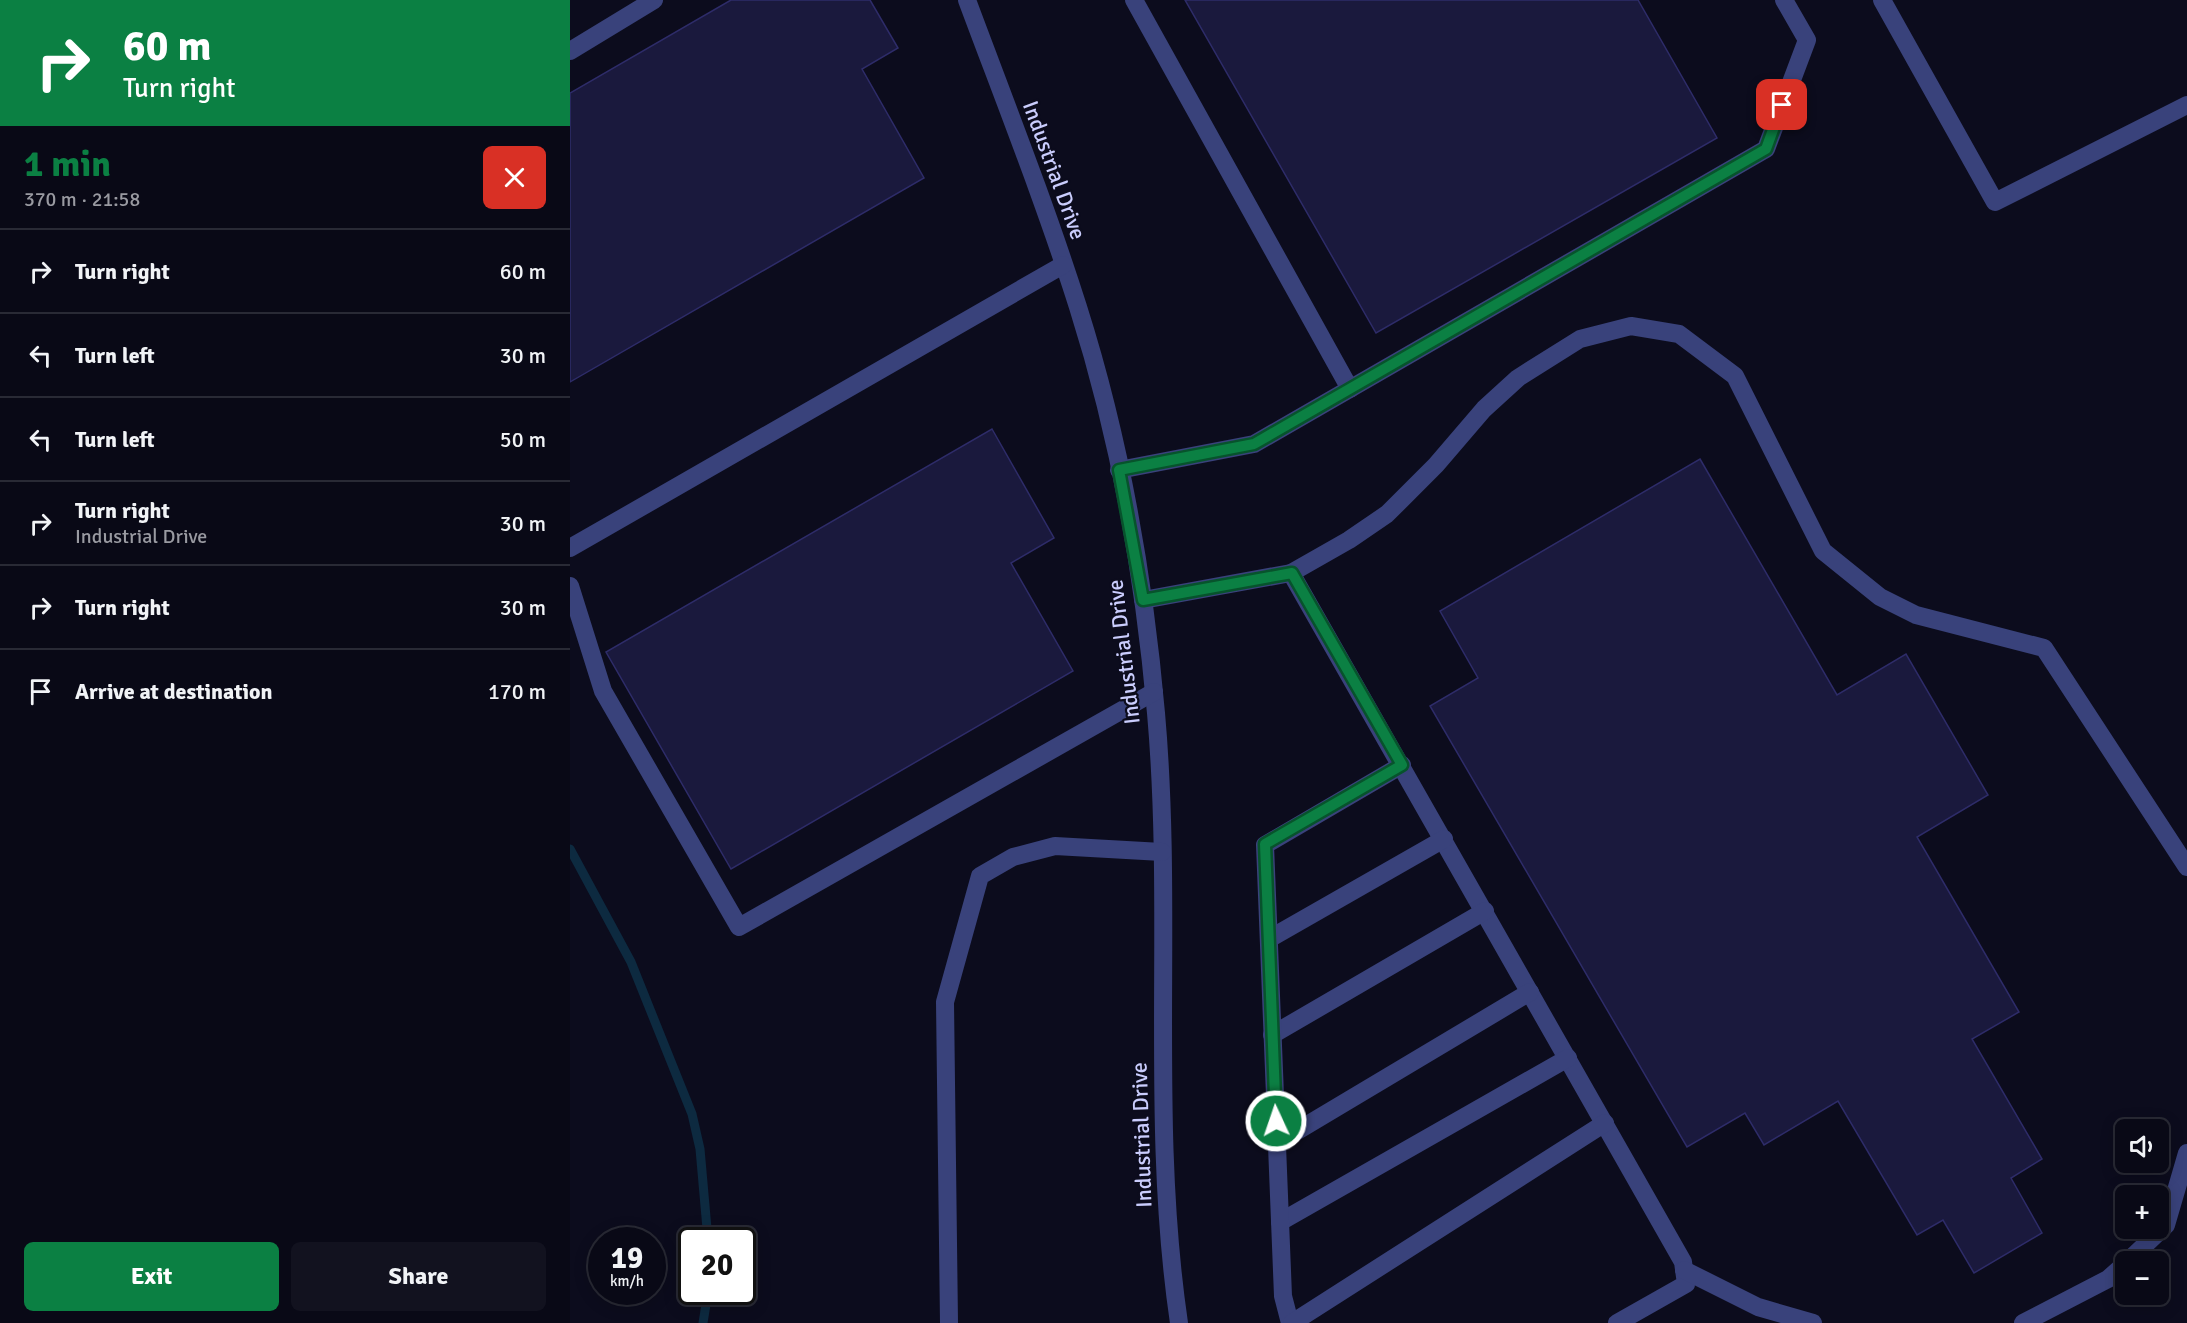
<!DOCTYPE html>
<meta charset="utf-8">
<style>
:root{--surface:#090916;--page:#12121f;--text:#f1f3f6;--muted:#999aa1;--line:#292a35;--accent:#0b8043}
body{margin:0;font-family:Signika,sans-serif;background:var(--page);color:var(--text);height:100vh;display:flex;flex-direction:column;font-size:22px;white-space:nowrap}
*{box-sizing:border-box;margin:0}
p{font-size:20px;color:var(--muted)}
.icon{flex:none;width:33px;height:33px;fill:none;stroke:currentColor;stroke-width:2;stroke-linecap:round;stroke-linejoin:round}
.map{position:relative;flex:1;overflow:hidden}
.panel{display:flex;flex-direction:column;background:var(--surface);width:570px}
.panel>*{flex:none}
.banner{background:#0b8043;color:#fff;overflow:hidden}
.controls{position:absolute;left:1545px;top:1119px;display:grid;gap:12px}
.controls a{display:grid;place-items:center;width:54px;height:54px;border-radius:9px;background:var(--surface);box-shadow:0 3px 15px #0003,0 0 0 2px var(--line);font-size:30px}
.speed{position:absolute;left:18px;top:1227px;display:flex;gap:12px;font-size:30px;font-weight:700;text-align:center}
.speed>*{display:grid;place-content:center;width:78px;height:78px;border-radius:50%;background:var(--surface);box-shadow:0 3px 15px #0003,0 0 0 2px var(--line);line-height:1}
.speed small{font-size:15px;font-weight:400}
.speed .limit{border:3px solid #111;border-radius:9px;background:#fff;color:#111}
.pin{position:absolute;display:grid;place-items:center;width:51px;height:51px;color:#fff;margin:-26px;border-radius:12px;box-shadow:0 3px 9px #0006}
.me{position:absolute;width:66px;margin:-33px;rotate:357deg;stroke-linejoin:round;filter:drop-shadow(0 0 4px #0008)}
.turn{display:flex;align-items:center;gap:21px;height:126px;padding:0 24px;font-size:27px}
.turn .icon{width:78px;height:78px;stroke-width:2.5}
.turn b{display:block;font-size:42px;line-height:51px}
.round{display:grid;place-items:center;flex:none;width:63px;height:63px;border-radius:9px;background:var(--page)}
.headline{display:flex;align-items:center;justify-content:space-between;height:102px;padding:0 24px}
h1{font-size:36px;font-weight:700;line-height:45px;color:var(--accent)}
.primary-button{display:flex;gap:12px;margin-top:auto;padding:12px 24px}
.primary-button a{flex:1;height:69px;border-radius:9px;background:var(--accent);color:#fff;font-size:24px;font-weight:700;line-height:69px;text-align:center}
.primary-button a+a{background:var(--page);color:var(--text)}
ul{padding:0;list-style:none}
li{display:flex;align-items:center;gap:18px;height:84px;padding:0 24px;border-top:2px solid var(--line)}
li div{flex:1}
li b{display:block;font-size:22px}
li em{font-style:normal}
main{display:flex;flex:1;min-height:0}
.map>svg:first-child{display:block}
</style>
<main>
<section class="panel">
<div class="banner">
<div class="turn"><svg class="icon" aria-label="right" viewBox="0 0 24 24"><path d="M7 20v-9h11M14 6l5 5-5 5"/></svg><div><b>60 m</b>Turn right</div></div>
</div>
<div class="headline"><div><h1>1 min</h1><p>370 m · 21:58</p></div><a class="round" style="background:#d93025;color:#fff"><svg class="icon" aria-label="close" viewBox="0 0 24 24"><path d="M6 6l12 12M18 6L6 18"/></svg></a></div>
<ul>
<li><svg class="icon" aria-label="right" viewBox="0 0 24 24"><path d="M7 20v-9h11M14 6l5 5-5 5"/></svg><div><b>Turn right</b></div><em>60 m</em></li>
<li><svg class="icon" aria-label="left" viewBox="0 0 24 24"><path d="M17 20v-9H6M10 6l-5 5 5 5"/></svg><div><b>Turn left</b></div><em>30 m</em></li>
<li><svg class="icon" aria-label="left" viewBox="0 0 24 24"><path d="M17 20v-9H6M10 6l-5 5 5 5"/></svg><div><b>Turn left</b></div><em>50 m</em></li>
<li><svg class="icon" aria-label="right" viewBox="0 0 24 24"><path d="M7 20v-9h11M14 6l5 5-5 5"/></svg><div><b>Turn right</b><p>Industrial Drive</p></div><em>30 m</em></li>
<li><svg class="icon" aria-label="right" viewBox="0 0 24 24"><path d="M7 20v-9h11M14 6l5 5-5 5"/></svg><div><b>Turn right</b></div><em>30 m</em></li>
<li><svg class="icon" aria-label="arrive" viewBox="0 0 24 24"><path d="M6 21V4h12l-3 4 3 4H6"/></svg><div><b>Arrive at destination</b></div><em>170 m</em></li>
</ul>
<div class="primary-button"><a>Exit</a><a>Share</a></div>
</section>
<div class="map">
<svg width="1617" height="1323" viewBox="0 0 1617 1323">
<rect width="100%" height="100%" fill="#0c0c1d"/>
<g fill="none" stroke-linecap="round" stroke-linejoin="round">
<g stroke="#0d2a40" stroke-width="9">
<path d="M0,849L61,962L122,1114L130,1149L138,1240"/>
<path d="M133,1323L138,1292"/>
</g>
</g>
<g fill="#1a193d" stroke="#2e2c69" stroke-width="1.5">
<path d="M161,0H300L328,48L292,69L354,178L0,382V93Z"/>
<path d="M615,0H1068L1147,138L806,333Z"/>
<path d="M422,429L484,538L441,563L503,671L161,869L36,652Z"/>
<path d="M1130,459L1267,695L1336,654L1418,795L1347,837L1449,1012L1402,1039L1472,1159L1441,1178L1472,1233L1404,1273L1373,1220L1347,1235L1268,1101L1194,1145L1175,1113L1117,1147L860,706L908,678L870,611Z"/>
</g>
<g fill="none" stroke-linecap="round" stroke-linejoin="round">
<g stroke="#39427b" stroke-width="18">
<path d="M397,0C435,102 475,203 508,307C549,436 574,577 586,713C604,916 579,1120 609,1323"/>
<path d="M564,0L780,389"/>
<path d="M1312,0L1425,202L1617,105"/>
<path d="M0,51L84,0"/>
<path d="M549,470L684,444L1196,149L1237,40L1214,0"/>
<path d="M0,548L493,265"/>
<path d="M721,573L779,540L817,514L866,465L914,409L948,378L1010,339L1061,326L1109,334L1165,376L1253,551L1310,597L1346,615L1474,648L1617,867"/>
<path d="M0,586L33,691L169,927L584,692"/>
<path d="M573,600L721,573L1113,1262L1116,1284L1047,1323"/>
<path d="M699,939L874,839"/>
<path d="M702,1035L915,911"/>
<path d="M707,1143L960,992"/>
<path d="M710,1222L998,1058"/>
<path d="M1557,1262L1596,1225L1617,1153"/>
<path d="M1114,1270L1188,1307L1243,1323"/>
<path d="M379,1323L375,1002L410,876L443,857L485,846L592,852"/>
<path d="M720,1323L713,1296L695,845L832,765"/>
<path d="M722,1323L1035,1123"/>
<path d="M1453,1323L1538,1279L1556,1263"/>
</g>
</g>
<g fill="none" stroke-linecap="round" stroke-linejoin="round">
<defs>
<path id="route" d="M706,1121L695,844L832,765L722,573L573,600L549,470L684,444L1196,149L1212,105"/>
</defs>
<use href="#route" stroke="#07532c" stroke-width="15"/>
<use href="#route" stroke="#0b8043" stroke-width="10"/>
</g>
<g text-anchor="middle" stroke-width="4.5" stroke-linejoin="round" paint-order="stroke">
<g font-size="22" fill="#cacdfd" stroke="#0c0c1d">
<text transform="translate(485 170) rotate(70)" y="8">Industrial Drive</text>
<text transform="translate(553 652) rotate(-97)" y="8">Industrial Drive</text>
<text transform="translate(571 1135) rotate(-92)" y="8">Industrial Drive</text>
</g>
</g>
</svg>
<div class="controls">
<a><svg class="icon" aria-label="sound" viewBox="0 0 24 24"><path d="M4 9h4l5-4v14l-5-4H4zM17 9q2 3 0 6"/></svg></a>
<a>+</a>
<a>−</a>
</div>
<div class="speed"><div>19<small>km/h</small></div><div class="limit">20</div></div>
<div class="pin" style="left:1212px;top:105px;background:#d93025"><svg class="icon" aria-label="arrive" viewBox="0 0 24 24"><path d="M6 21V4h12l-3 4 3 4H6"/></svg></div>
<svg class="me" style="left:706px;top:1121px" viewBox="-20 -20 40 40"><circle r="17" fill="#0b8043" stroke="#fff" stroke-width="3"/><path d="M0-11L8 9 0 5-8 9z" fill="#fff"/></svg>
</div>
</main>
